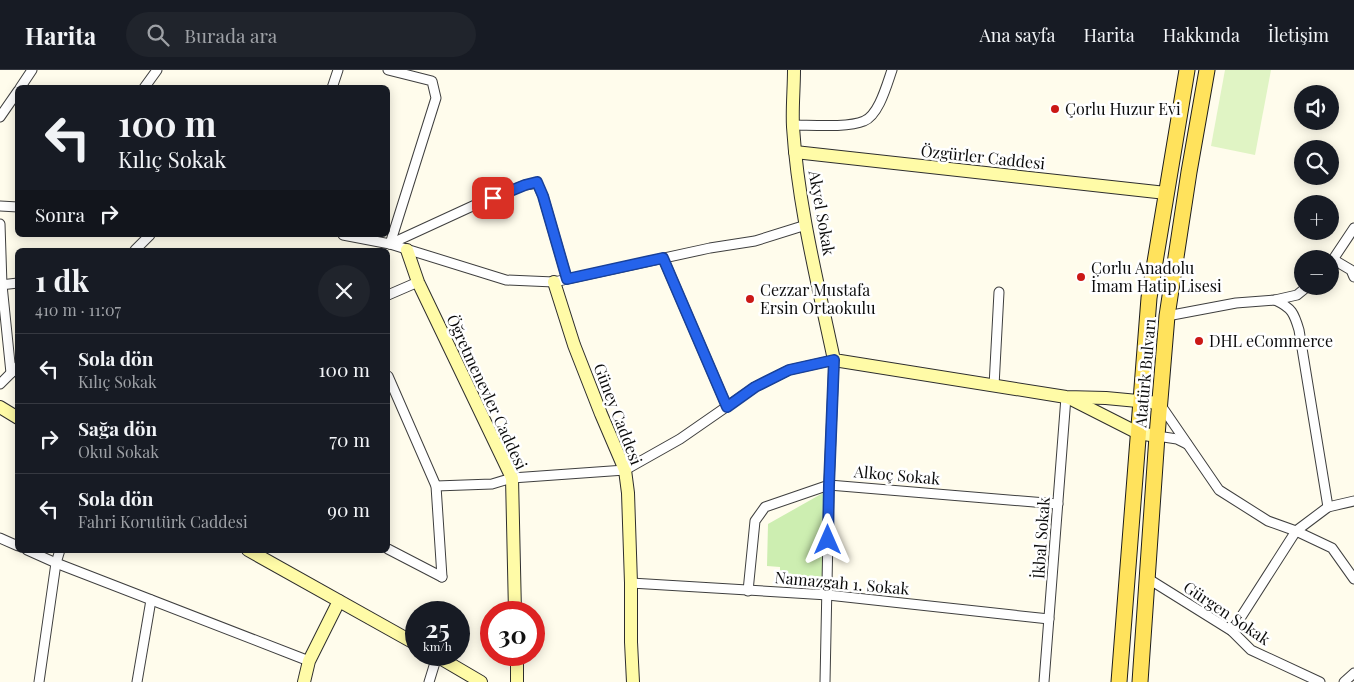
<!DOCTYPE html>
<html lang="tr">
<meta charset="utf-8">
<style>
:root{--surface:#171b24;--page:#20242c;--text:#f1f3f6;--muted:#9ea1a6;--line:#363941}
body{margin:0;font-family:"Playfair Display",serif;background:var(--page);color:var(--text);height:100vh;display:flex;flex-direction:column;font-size:19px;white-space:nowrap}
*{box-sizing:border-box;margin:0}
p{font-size:16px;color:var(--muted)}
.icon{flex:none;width:28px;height:28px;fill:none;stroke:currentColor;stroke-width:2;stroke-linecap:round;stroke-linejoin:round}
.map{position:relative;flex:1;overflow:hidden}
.drawer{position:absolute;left:15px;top:178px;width:375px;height:305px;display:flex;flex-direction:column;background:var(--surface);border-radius:8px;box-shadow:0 2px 12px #0003}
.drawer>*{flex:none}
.top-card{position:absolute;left:15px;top:15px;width:375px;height:152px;border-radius:8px;box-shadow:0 2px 12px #0003;background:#171b24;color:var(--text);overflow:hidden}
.fabs{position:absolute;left:1294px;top:15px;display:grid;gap:10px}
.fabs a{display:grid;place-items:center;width:45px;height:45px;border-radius:50%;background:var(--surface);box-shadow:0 2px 12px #0003;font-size:25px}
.speed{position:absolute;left:405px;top:531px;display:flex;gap:10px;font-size:25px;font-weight:700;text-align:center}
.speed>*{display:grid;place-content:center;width:65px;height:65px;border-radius:50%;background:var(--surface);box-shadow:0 2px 12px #0003;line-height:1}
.speed small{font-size:12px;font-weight:400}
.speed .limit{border:8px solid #d22;background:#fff;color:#111}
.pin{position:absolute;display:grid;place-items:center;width:42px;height:42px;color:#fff;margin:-21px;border-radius:10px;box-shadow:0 2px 8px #0006}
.me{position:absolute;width:55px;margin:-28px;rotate:0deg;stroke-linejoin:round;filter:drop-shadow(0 0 4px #0008)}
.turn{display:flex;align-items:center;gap:18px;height:105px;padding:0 20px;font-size:22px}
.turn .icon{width:65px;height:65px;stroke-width:2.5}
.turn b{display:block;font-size:35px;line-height:42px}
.then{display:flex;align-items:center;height:48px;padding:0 20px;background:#0003;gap:10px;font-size:19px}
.round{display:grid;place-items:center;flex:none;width:52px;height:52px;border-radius:26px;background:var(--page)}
.headline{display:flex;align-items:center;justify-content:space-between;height:85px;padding:0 20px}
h1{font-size:30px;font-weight:700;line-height:38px}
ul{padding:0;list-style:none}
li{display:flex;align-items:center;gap:15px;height:70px;padding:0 20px;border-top:1px solid var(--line)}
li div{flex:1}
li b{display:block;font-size:19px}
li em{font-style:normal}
header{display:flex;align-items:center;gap:30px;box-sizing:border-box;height:70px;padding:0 25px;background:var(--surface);border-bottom:1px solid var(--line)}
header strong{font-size:24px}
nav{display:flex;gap:28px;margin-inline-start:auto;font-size:18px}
.search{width:350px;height:45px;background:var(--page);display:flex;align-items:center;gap:12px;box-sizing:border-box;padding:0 18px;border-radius:28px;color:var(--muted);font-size:19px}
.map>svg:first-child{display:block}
</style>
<header>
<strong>Harita</strong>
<div class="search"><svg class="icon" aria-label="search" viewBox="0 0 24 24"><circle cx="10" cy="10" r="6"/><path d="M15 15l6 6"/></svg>Burada ara</div>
<nav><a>Ana sayfa</a><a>Harita</a><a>Hakkında</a><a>İletişim</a></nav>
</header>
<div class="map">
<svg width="1354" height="612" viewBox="0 0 1354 612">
<rect width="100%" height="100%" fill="#fffcec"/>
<path fill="#cdeeb1" d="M823,423V518L780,512V497L767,496L768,454Z"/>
<path fill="#e0f4c4" d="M1225,0H1271L1255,85L1211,76Z"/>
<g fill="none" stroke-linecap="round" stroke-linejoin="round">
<defs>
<g id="street">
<path d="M388,0L432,11L436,28L390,174"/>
<path d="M20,18L32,0"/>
<path d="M144,18L157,0"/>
<path d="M332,18L338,0"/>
<path d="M0,47L18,21"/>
<path d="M793,55C811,55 848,58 864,51C879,45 887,14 892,0"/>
<path d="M0,136L18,137"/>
<path d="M0,154L2,215L11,303"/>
<path d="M343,165L390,174L506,210L554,212L710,178L755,171L806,155"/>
<path d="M390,174L477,134L525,115L537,113L543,126L567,209"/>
<path d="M135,180L150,165"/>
<path d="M663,188L727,337"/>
<path d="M1334,190L1351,200L1354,207"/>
<path d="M1330,194L1354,158"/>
<path d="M0,215L18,213"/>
<path d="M388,225L418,212"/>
<path d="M1275,230C1292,238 1294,243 1299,260L1328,437"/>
<path d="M1167,246L1236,233L1275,230L1297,225L1308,216"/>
<path d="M388,306L436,416L442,507"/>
<path d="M0,314L18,296"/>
<path d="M994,316L999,222"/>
<path d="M1160,334L1219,420L1268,451L1296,461L1332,478L1354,509"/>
<path d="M1157,366L1177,369L1187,374"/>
<path d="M436,416L492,414L512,408L625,400L680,369L755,317L789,300L834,290L829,415L825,612"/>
<path d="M0,468L18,476"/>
<path d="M388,479L442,507"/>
<path d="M27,480L56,493L309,591"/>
<path d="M1147,508L1232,561L1251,580L1320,612"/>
<path d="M631,513L828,525L1049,549"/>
<path d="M748,521L755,451L765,437L829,415L1058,434"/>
<path d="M1232,561L1296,461L1328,437L1354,431"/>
<path d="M39,612L56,493L60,480"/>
<path d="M137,612L151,530"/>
<path d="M429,612L437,586"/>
<path d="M1044,612L1066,327"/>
<path d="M1344,612L1354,603"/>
</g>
<g id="secondary">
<path d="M794,0C794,19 792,38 793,57C798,136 818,214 834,290L1066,327L1106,328L1159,333"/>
<path d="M795,82L1166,123"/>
<path d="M407,180L418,212L512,408L515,542"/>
<path d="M554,212L574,275L601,344L625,400L628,423L631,513V572L633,612"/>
<path d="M1069,328L1138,363L1157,366"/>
<path d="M0,337L18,348"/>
<path d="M248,480L416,574"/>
<path d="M435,585L481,612"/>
<path d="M517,585V612"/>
<path d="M304,612L309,591L339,531"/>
</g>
<g id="primary">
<path d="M1119,612L1149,228L1187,0"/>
<path d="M1140,612L1157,366L1167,246L1189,102L1207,0"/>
</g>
</defs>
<use href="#street" stroke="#3f3f3f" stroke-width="11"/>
<use href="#secondary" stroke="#2e2e2e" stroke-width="14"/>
<use href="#primary" stroke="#1d1d1d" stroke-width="17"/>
<use href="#street" stroke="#fff" stroke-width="9"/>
<use href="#secondary" stroke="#fffba7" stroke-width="12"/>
<use href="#primary" stroke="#ffe25c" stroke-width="15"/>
</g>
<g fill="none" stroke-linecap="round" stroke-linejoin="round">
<defs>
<path id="route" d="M493,128L525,115L537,112L543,126L567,209L663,188L727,337L755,317L789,300L834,290L829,415L828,470"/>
</defs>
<use href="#route" stroke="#184099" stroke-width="12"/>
<use href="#route" stroke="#2563eb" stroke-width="9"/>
</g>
<g fill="#cb1815" stroke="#fff" stroke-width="2">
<circle cx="1055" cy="39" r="5"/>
<circle cx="1081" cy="207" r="5"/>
<circle cx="750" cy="229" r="5"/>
<circle cx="1199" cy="271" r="5"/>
</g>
<g text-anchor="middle" stroke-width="5" stroke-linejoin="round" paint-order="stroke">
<g font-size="16" fill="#0c0c0c" stroke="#fff" text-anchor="start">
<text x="1065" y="45">Çorlu Huzur Evi</text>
<text x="1091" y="204">Çorlu Anadolu<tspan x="1091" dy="18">İmam Hatip Lisesi</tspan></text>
<text x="760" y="226">Cezzar Mustafa<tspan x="760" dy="18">Ersin Ortaokulu</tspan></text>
<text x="1209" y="277">DHL eCommerce</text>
</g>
<g font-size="16" fill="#0c0c0c" stroke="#fff">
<text transform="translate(983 87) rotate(6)" y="6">Özgürler Caddesi</text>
<text transform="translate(822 143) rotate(80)" y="6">Akyel Sokak</text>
<text transform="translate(1145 303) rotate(-85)" y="6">Atatürk Bulvarı</text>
<text transform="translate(487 322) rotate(65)" y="6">Öğretmenevler Caddesi</text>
<text transform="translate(618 344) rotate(69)" y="6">Güney Caddesi</text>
<text transform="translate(897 405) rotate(5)" y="6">Alkoç Sokak</text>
<text transform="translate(1041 468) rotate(-86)" y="6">İkbal Sokak</text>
<text transform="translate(842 513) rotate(5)" y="6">Namazgah 1. Sokak</text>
<text transform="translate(1227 543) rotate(34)" y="6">Gürgen Sokak</text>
</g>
</g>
</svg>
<div class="fabs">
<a><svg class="icon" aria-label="sound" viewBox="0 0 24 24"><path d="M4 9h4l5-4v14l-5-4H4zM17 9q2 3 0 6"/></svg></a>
<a><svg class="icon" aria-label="search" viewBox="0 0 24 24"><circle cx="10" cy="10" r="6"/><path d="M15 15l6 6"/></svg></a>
<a>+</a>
<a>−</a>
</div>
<div class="speed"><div>25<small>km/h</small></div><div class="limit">30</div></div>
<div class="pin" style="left:493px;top:128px;background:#d93025"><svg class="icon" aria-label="arrive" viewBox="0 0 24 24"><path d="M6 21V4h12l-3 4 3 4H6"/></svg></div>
<svg class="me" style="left:828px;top:470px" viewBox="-20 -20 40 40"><path d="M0-17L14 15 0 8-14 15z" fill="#2563eb" stroke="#fff" stroke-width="4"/></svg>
<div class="top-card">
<div class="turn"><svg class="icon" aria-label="left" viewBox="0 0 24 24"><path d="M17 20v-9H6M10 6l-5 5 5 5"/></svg><div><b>100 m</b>Kılıç Sokak</div></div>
<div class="then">Sonra<svg class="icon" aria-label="right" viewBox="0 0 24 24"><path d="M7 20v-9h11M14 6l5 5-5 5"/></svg></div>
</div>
<section class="drawer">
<div class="headline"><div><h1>1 dk</h1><p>410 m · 11:07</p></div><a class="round"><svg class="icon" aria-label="close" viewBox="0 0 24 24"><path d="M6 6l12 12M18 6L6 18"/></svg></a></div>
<ul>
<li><svg class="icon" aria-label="left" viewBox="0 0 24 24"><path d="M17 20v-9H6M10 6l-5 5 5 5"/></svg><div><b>Sola dön</b><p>Kılıç Sokak</p></div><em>100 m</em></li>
<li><svg class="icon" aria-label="right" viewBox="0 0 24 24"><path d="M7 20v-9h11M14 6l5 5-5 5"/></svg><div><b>Sağa dön</b><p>Okul Sokak</p></div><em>70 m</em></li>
<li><svg class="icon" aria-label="left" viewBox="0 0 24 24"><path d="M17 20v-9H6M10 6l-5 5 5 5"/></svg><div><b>Sola dön</b><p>Fahri Korutürk Caddesi</p></div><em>90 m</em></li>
</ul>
</section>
</div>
